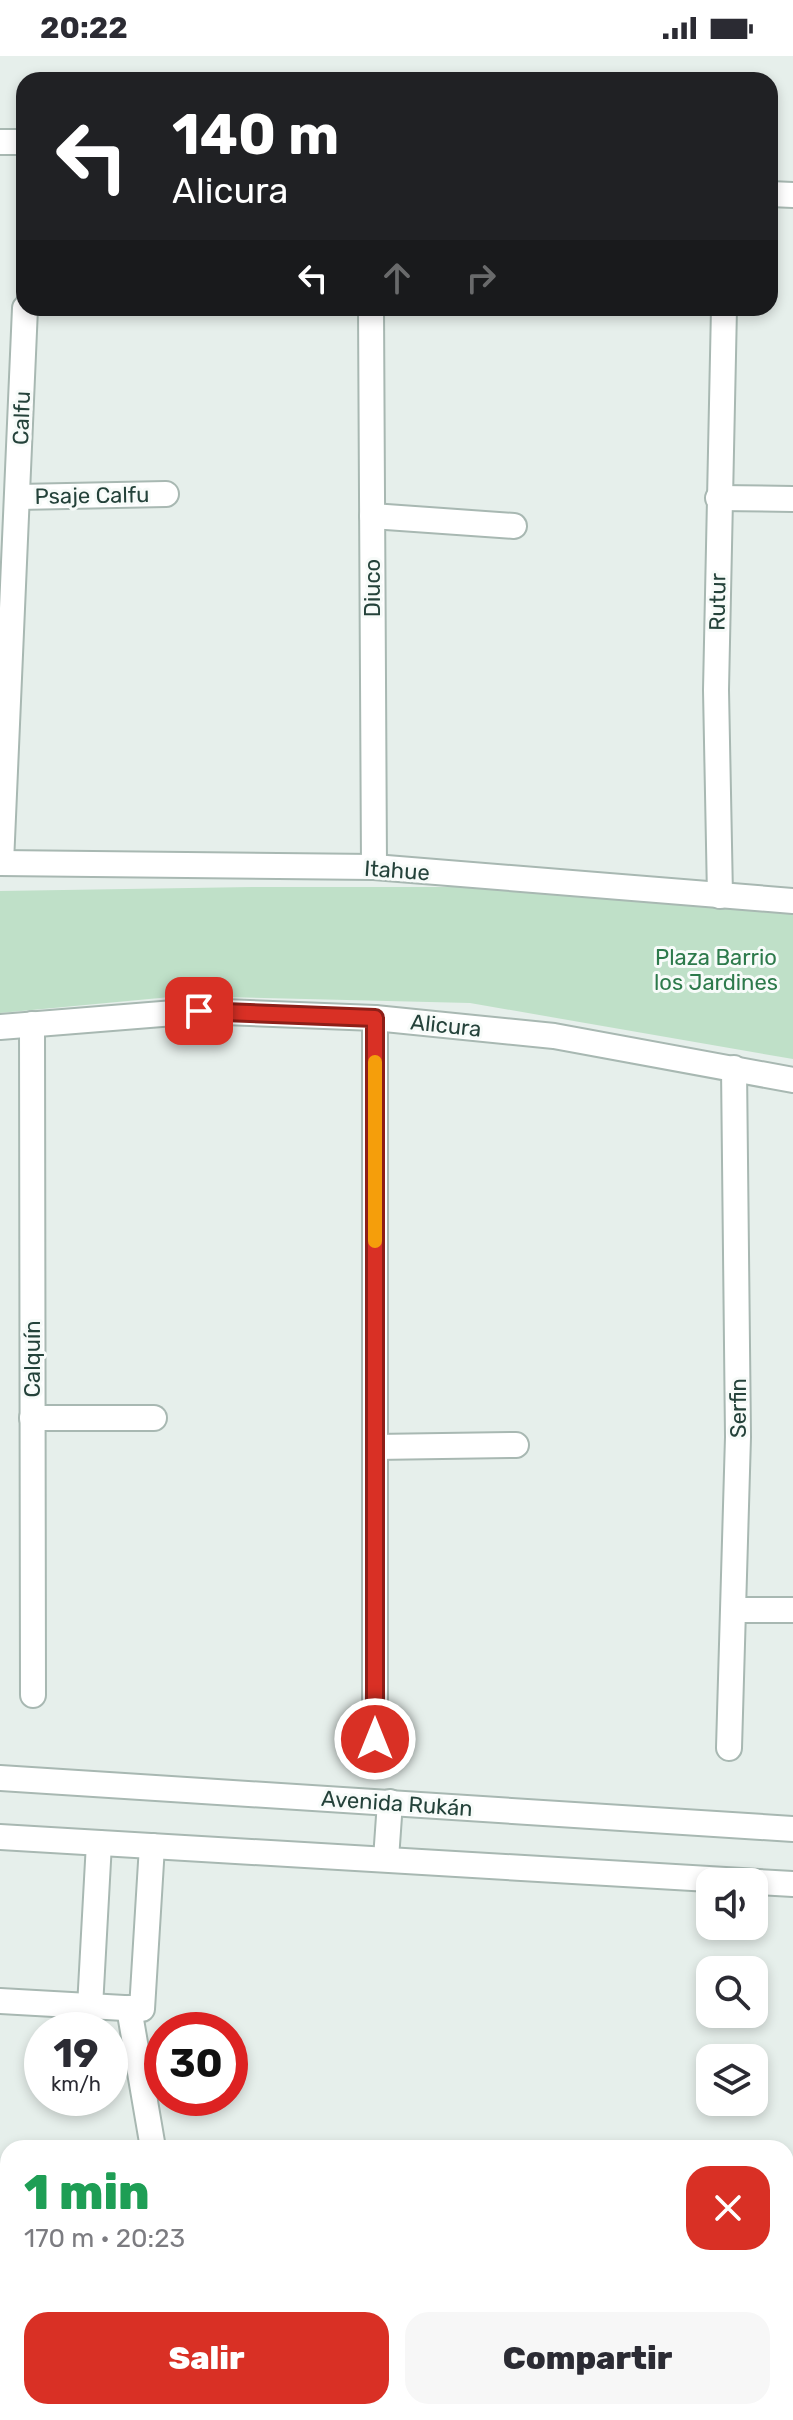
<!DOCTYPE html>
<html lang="es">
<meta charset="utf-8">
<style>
:root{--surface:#fff;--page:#f7f7f7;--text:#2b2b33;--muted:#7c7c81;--accent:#d93025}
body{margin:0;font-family:Rubik,sans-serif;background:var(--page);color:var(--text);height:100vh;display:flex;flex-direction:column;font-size:30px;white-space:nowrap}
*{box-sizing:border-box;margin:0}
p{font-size:26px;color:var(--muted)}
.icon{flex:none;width:44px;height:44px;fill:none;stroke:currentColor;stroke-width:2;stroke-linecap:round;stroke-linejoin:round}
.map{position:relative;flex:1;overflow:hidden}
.drawer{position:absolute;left:0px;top:2084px;width:794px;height:280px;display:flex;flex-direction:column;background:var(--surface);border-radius:24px 24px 0 0;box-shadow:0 4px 12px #0003}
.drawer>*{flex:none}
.top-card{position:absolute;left:16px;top:16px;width:762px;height:244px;border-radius:24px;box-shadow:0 4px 12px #0003;background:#202124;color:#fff;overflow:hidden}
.controls{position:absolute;left:696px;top:1812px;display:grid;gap:16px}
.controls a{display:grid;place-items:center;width:72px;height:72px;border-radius:16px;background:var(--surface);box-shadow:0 4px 12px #0003;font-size:40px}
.speed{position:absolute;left:24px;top:1956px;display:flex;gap:16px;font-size:40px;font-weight:700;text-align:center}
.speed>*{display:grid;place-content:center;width:104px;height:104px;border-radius:50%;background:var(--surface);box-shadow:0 4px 12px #0003;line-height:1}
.speed small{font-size:20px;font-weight:400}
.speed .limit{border:12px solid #d22;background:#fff;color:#111}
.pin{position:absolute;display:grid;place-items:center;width:68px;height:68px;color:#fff;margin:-34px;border-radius:16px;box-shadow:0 4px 12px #0006}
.me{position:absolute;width:88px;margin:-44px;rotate:0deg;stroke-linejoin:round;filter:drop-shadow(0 0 6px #0008)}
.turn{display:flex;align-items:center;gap:28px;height:168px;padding:0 24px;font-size:36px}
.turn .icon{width:104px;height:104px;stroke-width:2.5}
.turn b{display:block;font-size:56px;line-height:68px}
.lanes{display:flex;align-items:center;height:76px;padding:0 24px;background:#0003;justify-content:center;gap:40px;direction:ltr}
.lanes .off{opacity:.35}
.round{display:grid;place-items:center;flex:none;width:84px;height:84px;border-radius:24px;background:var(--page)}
.summary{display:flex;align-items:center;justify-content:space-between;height:136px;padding:0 24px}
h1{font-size:48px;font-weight:800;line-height:60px;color:#1e9e55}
.button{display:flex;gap:16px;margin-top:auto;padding:16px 24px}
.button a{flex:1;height:92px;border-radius:24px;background:var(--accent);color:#fff;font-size:32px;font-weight:800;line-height:92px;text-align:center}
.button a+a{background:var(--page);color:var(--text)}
.status{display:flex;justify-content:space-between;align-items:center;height:56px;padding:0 40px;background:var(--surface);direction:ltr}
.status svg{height:22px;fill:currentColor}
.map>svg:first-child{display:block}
</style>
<div class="status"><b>20:22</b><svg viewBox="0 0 49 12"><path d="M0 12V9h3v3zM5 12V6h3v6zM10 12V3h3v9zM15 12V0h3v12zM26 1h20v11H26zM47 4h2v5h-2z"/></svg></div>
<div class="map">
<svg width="793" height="2364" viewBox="0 0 793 2364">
<rect width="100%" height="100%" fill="#e6efeb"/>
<path fill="#bfe0c8" d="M252,831H613L793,846V1003L470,947L181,940L0,957V835Z"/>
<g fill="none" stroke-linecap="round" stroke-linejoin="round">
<defs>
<g id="street">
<path d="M0,86H24"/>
<path d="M770,138L793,139"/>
<path d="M371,252L374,811"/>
<path d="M18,441L166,438"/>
<path d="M718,442L793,443"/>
<path d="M372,460L514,470"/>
<path d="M0,807L374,811L793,845"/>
<path d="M1,807L25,252"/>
<path d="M720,840L716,634L724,252"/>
<path d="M32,968L33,1639"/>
<path d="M0,971L199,955L375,962L554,980L793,1024"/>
<path d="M32,1362H154"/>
<path d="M375,1391L516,1389"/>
<path d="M735,1554H793"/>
<path d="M375,1683V962"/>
<path d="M729,1692L738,1381L734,1012"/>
<path d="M0,1722L793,1773"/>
<path d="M0,1781L793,1828"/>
<path d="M386,1803L390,1746"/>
<path d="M0,1945L142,1953L152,1790"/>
<path d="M90,1951L99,1787"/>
<path d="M129,1952L153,2092"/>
<path d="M0,2225H4"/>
<path d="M154,2364L155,2356"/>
</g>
</defs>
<use href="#street" stroke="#a8b8b2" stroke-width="28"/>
<use href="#street" stroke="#fff" stroke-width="24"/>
</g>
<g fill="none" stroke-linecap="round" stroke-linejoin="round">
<defs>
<path id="route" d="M199,955L375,962V1683"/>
</defs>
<use href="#route" stroke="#8d1f18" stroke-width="20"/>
<use href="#route" stroke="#d93025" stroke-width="14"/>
<path stroke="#f59e0b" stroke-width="14" d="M375,1006V1185"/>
</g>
<g text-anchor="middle" stroke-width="6" stroke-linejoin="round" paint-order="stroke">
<g font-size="22" fill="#24423a" stroke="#f7fbf9">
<text transform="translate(21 362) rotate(-88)" y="8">Calfu</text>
<text transform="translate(92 439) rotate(-1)" y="8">Psaje Calfu</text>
<text transform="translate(372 532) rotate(-90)" y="8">Diuco</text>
<text transform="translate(717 546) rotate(-89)" y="8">Rutur</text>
<text transform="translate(397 814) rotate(4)" y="8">Itahue</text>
<text transform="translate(446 969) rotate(6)" y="8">Alicura</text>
<text transform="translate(32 1303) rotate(-90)" y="8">Calquín</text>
<text transform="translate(738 1352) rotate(-90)" y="8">Serfin</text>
<text transform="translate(397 1747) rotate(4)" y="8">Avenida Rukán</text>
</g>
<g font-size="22" fill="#2d7a4b" stroke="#f7fbf9">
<text x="716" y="909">Plaza Barrio<tspan x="716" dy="25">los Jardines</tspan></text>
</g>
</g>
</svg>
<div class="controls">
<a><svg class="icon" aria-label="sound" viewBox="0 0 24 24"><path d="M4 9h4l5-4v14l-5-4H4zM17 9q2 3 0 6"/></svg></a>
<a><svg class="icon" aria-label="search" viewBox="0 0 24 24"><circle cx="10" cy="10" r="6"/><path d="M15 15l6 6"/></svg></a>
<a><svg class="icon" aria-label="layers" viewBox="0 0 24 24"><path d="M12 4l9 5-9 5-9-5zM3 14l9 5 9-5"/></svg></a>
</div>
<div class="speed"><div>19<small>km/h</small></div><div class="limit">30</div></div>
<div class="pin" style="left:199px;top:955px;background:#d93025"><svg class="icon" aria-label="arrive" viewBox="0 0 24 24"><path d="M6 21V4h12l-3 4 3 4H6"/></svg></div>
<svg class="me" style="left:375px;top:1683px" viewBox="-20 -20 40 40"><circle r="17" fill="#d93025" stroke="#fff" stroke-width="3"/><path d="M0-11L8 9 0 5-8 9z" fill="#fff"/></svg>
<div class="top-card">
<div class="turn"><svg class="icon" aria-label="left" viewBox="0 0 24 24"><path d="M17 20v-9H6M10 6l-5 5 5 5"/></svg><div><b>140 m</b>Alicura</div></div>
<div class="lanes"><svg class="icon" aria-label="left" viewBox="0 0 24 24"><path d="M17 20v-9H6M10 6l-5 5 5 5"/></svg><svg class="icon off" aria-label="ahead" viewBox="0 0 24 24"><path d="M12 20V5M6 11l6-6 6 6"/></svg><svg class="icon off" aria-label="right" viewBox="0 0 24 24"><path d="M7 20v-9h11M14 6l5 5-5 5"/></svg></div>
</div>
<section class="drawer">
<div class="summary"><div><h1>1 min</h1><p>170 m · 20:23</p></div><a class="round" style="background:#d93025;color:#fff"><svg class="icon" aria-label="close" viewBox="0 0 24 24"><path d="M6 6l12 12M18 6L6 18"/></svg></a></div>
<div class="button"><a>Salir</a><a>Compartir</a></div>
</section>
</div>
